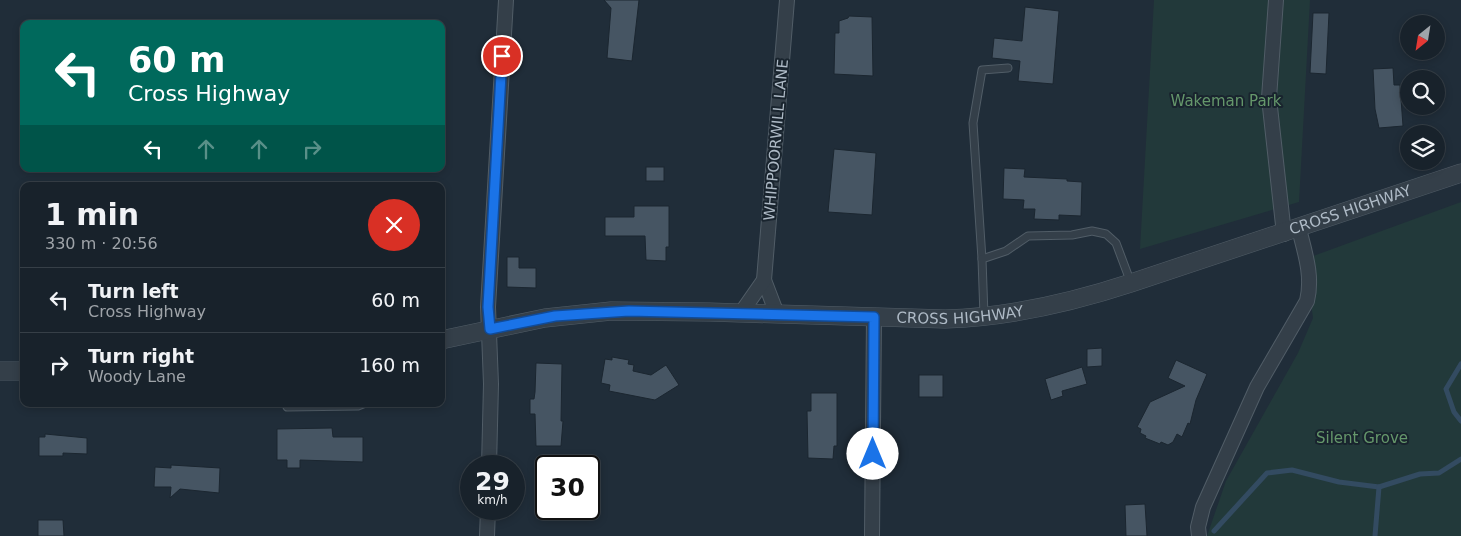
<!DOCTYPE html>
<meta charset="utf-8">
<style>
:root{--surface:#18222b;--page:#252f37;--text:#f1f3f6;--muted:#9fa4a9;--line:#363f47}
body{margin:0;font-family:"DejaVu Sans",sans-serif;background:var(--page);color:var(--text);height:100vh;display:flex;flex-direction:column;font-size:19px;white-space:nowrap}
*{box-sizing:border-box;margin:0}
p{font-size:16px;color:var(--muted)}
.icon{flex:none;width:28px;height:28px;fill:none;stroke:currentColor;stroke-width:2;stroke-linecap:round;stroke-linejoin:round}
.map{position:relative;flex:1;overflow:hidden}
.sheet{position:absolute;left:20px;top:182px;width:425px;height:225px;display:flex;flex-direction:column;background:var(--surface);border-radius:10px;box-shadow:0 2px 8px #0003,0 0 0 1px var(--line)}
.sheet>*{flex:none}
.top-card{position:absolute;left:20px;top:20px;width:425px;height:152px;border-radius:10px;box-shadow:0 2px 8px #0003,0 0 0 1px var(--line);background:#00695c;color:#fff;overflow:hidden}
.needle{width:32px;rotate:210deg}
.tools{position:absolute;left:1400px;top:15px;display:grid;gap:10px}
.tools a{display:grid;place-items:center;width:45px;height:45px;border-radius:50%;background:var(--surface);box-shadow:0 2px 8px #0003,0 0 0 1px var(--line);font-size:25px}
.speed{position:absolute;left:460px;top:455px;display:flex;gap:10px;font-size:25px;font-weight:700;text-align:center}
.speed>*{display:grid;place-content:center;width:65px;height:65px;border-radius:50%;background:var(--surface);box-shadow:0 2px 8px #0003,0 0 0 1px var(--line);line-height:1}
.speed small{font-size:12px;font-weight:400}
.speed .limit{border:2px solid #111;border-radius:8px;background:#fff;color:#111}
.pin{position:absolute;display:grid;place-items:center;width:42px;height:42px;color:#fff;margin:-21px;border:2px solid #fff;border-radius:50%;box-shadow:0 1px 5px #0007}
.me{position:absolute;width:55px;margin:-28px;rotate:0deg;stroke-linejoin:round;filter:drop-shadow(0 0 4px #0008)}
.turn{display:flex;align-items:center;gap:18px;height:105px;padding:0 25px;font-size:22px}
.turn .icon{width:65px;height:65px;stroke-width:2.5}
.turn b{display:block;font-size:35px;line-height:42px}
.lanes{display:flex;align-items:center;height:48px;padding:0 25px;background:#0003;justify-content:center;gap:25px;direction:ltr}
.lanes .off{opacity:.35}
.round{display:grid;place-items:center;flex:none;width:52px;height:52px;border-radius:26px;background:var(--page)}
.headline{display:flex;align-items:center;justify-content:space-between;height:85px;padding:0 25px}
h1{font-size:30px;font-weight:700;line-height:38px}
ul{padding:0;list-style:none}
li{display:flex;align-items:center;gap:15px;height:65px;padding:0 25px;border-top:1px solid var(--line)}
li div{flex:1}
li b{display:block;font-size:19px}
li em{font-style:normal}
.map>svg:first-child{display:block}
</style>
<div class="map">
<svg width="1461" height="536" viewBox="0 0 1461 536">
<rect width="100%" height="100%" fill="#202d39"/>
<g fill="#22393a">
<path d="M1154,0H1310L1299,202L1140,249Z"/>
<path d="M1461,202V536H1207L1226,481L1298,353L1313,318L1305,259Z"/>
</g>
<g fill="none" stroke-linecap="round" stroke-linejoin="round">
<g stroke="#334b61" stroke-width="5">
<path d="M1461,364L1446,389L1454,412L1461,421"/>
<path d="M1214,531L1267,473L1292,470L1339,482L1379,487L1420,474L1439,473L1461,459"/>
<path d="M1375,536L1379,487"/>
</g>
</g>
<g fill="#465563" stroke="#1b2630">
<path d="M604,0H639L632,61L607,58L611,8Z"/>
<path d="M1025,7L1059,11L1053,84L1018,81L1020,61L992,58L994,38L1022,41Z"/>
<path d="M1313,13H1329L1326,74L1310,73Z"/>
<path d="M849,16L872,17L873,76L834,74L835,33H839V21L848,18Z"/>
<path d="M1393,68L1394,85H1400L1403,126L1379,128L1375,109L1373,69Z"/>
<path d="M834,149L876,153L872,215L828,212Z"/>
<rect x="646" y="167" width="18" height="14"/>
<path d="M1004,168L1025,169L1024,177L1067,179V181L1082,182L1081,216L1059,215V220L1034,219L1035,209H1023L1024,200L1003,199Z"/>
<path d="M634,206H669V247H666V261L646,260L645,236H605V217H634Z"/>
<path d="M507,257H519V268H536V288L507,287Z"/>
<path d="M1102,348V366L1087,367V349Z"/>
<path d="M612,357L629,360L628,364L634,365L633,371L651,375L666,365L679,385L655,400L609,391L610,385L601,383L605,359L612,360Z"/>
<path d="M1176,360L1207,374L1196,400L1190,424L1188,423L1182,437L1177,434L1173,442L1168,445L1161,442L1160,444L1145,438L1146,436L1140,433L1141,429L1137,427L1150,402L1185,386L1168,378Z"/>
<path d="M536,363L562,364L561,421H563L561,446H536L535,414H530V399H534L535,392Z"/>
<path d="M1082,367L1087,384L1062,391L1063,396L1051,400L1045,379Z"/>
<rect x="919" y="375" width="24" height="22"/>
<path d="M811,393H837V446H834L833,459L808,458L807,411H811Z"/>
<path d="M332,428L333,437H363V462L300,460V468H287V460H277V429Z"/>
<path d="M45,434L87,438V454L63,453V456H39V437H45Z"/>
<path d="M171,465L220,468L219,493L180,489L170,498L171,487H154L155,467L171,468Z"/>
<path d="M1145,504L1147,536H1126L1125,505Z"/>
<path d="M38,520H63L64,536H38Z"/>
</g>
<g fill="none" stroke-linecap="round" stroke-linejoin="round">
<defs>
<g id="service">
<path d="M982,259L973,123L982,70L1008,68"/>
<path d="M984,316L982,259L1006,251L1028,236L1072,235L1092,231L1106,234L1116,243L1131,283"/>
<path d="M286,404L287,407L358,406L363,404"/>
</g>
<g id="minor">
<path d="M1276,0L1269,98L1284,234"/>
<path d="M764,280L777,314"/>
<path d="M741,313L764,280L787,0"/>
<path d="M489,466L491,384L488,307L506,0"/>
<path d="M487,536L488,509"/>
<path d="M872,536L874,317"/>
<path d="M1199,536L1198,527L1203,507L1257,387L1307,301C1313,276 1305,253 1299,229"/>
</g>
<g id="tertiary">
<path id="s1" d="M441,340L545,318L611,311L709,312L945,319C1010,317 1070,303 1131,283L1461,173"/>
<path d="M0,371H24"/>
</g>
</defs>
<use href="#service" stroke="#515d67" stroke-width="9"/>
<use href="#minor" stroke="#515d67" stroke-width="16"/>
<use href="#tertiary" stroke="#515d67" stroke-width="19"/>
<use href="#service" stroke="#343f49" stroke-width="7"/>
<use href="#minor" stroke="#343f49" stroke-width="14"/>
<use href="#tertiary" stroke="#343f49" stroke-width="18"/>
</g>
<g fill="none" stroke-linecap="round" stroke-linejoin="round">
<defs>
<path id="route" d="M502,56L488,307L490,329L555,316L629,311L874,317L873,454"/>
</defs>
<use href="#route" stroke="#114b97" stroke-width="12"/>
<use href="#route" stroke="#1a73e8" stroke-width="9"/>
</g>
<g text-anchor="middle" stroke-width="4" stroke-linejoin="round" paint-order="stroke">
<g font-size="15" fill="#65976b" stroke="#19242e">
<text x="1226" y="106">Wakeman Park</text>
<text x="1362" y="443">Silent Grove</text>
</g>
<g font-size="15" fill="#aebac6" stroke="#19242e">
<text transform="translate(776 140) rotate(-85)" y="5">WHIPPOORWILL LANE</text>
<text dy="5" stroke="none"><textPath href="#s1" startOffset="928">CROSS HIGHWAY</textPath></text>
<text dy="5" stroke="none"><textPath href="#s1" startOffset="522">CROSS HIGHWAY</textPath></text>
</g>
</g>
</svg>
<div class="tools">
<a><svg class="needle" viewBox="-14 -14 28 28"><path d="M0-13l5 13h-10z" fill="#e53935"/><path d="M0 13l5-13h-10z" fill="#9fa4a9"/></svg></a>
<a><svg class="icon" aria-label="search" viewBox="0 0 24 24"><circle cx="10" cy="10" r="6"/><path d="M15 15l6 6"/></svg></a>
<a><svg class="icon" aria-label="layers" viewBox="0 0 24 24"><path d="M12 4l9 5-9 5-9-5zM3 14l9 5 9-5"/></svg></a>
</div>
<div class="speed"><div>29<small>km/h</small></div><div class="limit">30</div></div>
<div class="pin" style="left:502px;top:56px;background:#d93025"><svg class="icon" aria-label="arrive" viewBox="0 0 24 24"><path d="M6 21V4h12l-3 4 3 4H6"/></svg></div>
<svg class="me" style="left:873px;top:454px" viewBox="-20 -20 40 40"><circle r="19" fill="#fff"/><path d="M0-13L10 11 0 6-10 11z" fill="#1a73e8"/></svg>
<div class="top-card">
<div class="turn"><svg class="icon" aria-label="left" viewBox="0 0 24 24"><path d="M17 20v-9H6M10 6l-5 5 5 5"/></svg><div><b>60 m</b>Cross Highway</div></div>
<div class="lanes"><svg class="icon" aria-label="left" viewBox="0 0 24 24"><path d="M17 20v-9H6M10 6l-5 5 5 5"/></svg><svg class="icon off" aria-label="ahead" viewBox="0 0 24 24"><path d="M12 20V5M6 11l6-6 6 6"/></svg><svg class="icon off" aria-label="ahead" viewBox="0 0 24 24"><path d="M12 20V5M6 11l6-6 6 6"/></svg><svg class="icon off" aria-label="right" viewBox="0 0 24 24"><path d="M7 20v-9h11M14 6l5 5-5 5"/></svg></div>
</div>
<section class="sheet">
<div class="headline"><div><h1>1 min</h1><p>330 m · 20:56</p></div><a class="round" style="background:#d93025;color:#fff"><svg class="icon" aria-label="close" viewBox="0 0 24 24"><path d="M6 6l12 12M18 6L6 18"/></svg></a></div>
<ul>
<li><svg class="icon" aria-label="left" viewBox="0 0 24 24"><path d="M17 20v-9H6M10 6l-5 5 5 5"/></svg><div><b>Turn left</b><p>Cross Highway</p></div><em>60 m</em></li>
<li><svg class="icon" aria-label="right" viewBox="0 0 24 24"><path d="M7 20v-9h11M14 6l5 5-5 5"/></svg><div><b>Turn right</b><p>Woody Lane</p></div><em>160 m</em></li>
</ul>
</section>
</div>
